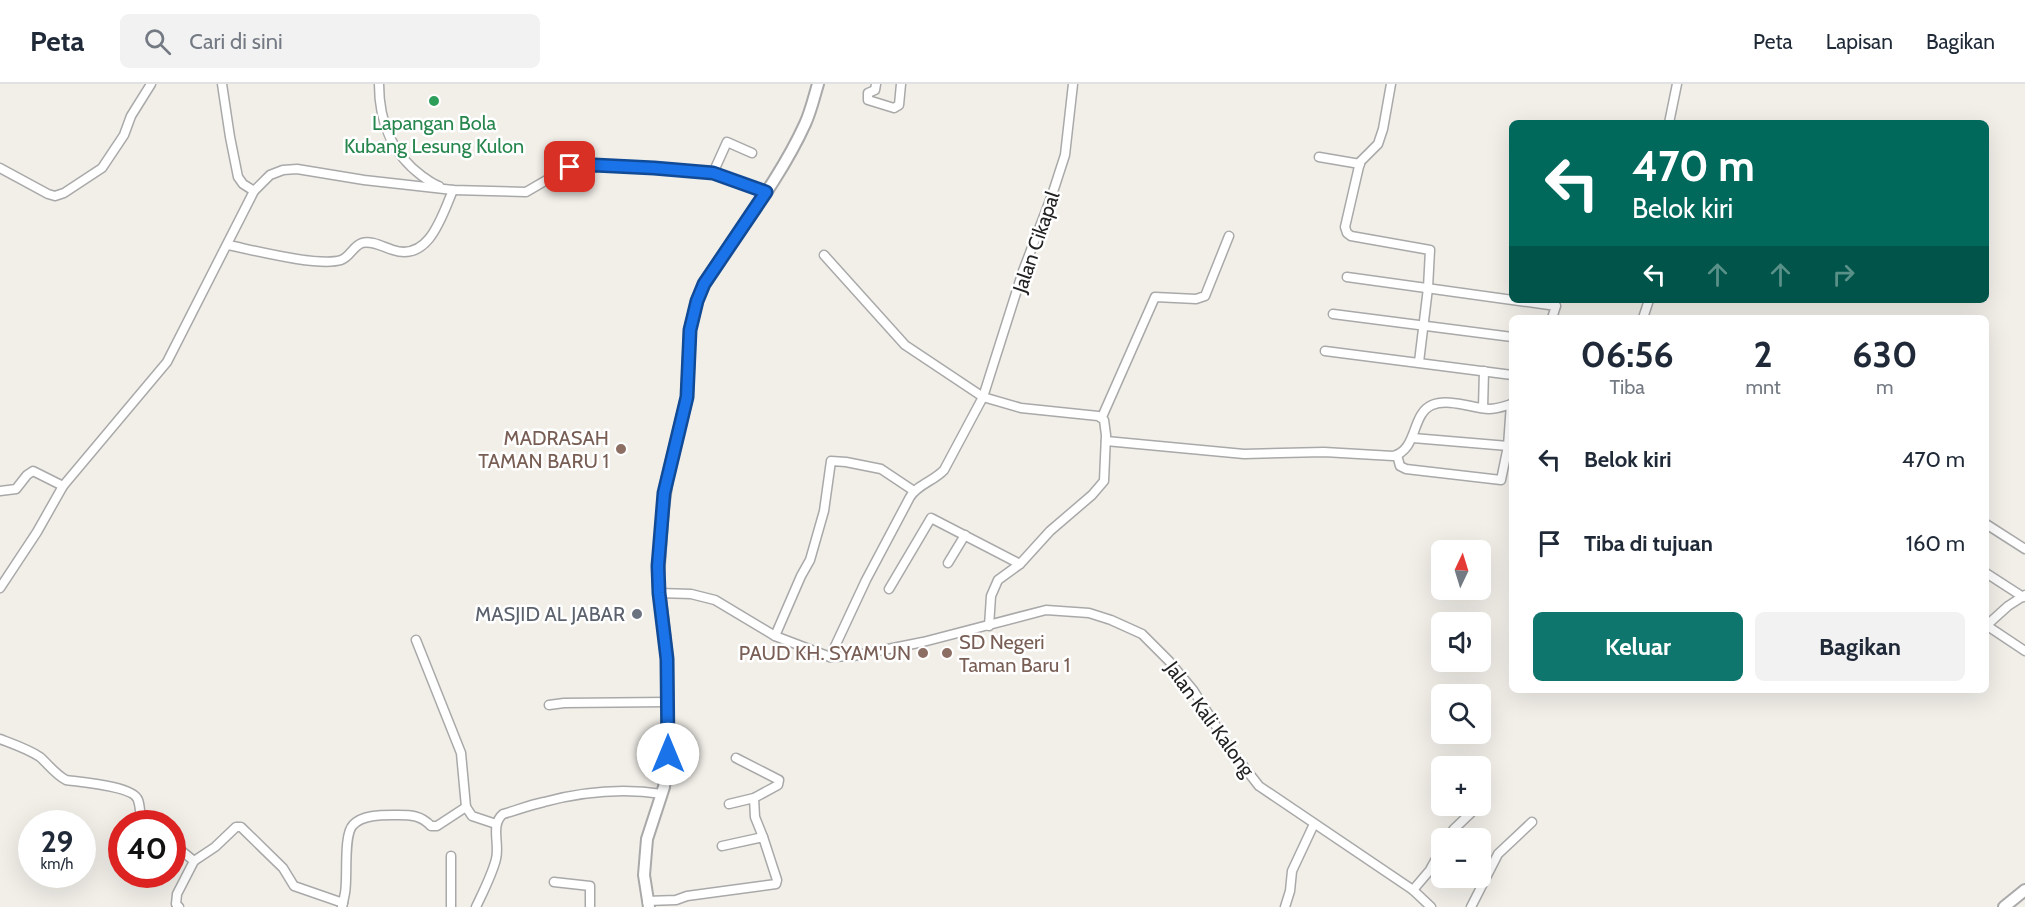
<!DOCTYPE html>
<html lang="id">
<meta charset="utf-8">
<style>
:root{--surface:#fff;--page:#f2f2f3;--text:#1f2937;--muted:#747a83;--line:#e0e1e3;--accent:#0f766e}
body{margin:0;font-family:Cabin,sans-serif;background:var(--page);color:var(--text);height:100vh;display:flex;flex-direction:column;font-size:22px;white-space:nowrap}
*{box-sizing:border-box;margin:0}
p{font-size:20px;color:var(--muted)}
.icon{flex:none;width:33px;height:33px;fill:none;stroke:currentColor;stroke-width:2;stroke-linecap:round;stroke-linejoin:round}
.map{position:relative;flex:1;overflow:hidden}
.sheet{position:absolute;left:1509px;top:231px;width:480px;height:378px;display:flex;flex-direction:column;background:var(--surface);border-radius:9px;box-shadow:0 6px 24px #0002}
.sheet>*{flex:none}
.top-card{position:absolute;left:1509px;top:36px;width:480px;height:183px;border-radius:9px;box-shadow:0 6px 24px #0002;background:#00695c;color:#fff;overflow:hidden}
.needle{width:39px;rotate:4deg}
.tools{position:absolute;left:1431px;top:456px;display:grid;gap:12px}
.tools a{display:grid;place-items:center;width:60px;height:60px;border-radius:9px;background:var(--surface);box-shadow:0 6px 24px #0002;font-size:30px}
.speed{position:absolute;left:18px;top:726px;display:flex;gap:12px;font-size:30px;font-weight:700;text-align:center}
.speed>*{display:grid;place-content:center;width:78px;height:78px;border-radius:50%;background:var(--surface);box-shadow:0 6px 24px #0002;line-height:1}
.speed small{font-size:15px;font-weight:400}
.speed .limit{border:9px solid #d22;background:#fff;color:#111}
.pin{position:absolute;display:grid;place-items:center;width:51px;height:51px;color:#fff;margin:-26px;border-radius:12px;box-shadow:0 3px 9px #0006}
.me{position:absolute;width:66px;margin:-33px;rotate:0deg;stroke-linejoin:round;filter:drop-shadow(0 0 4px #0008)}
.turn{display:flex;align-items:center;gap:21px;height:126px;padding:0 24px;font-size:27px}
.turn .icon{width:78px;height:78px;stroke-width:2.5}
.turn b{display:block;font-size:42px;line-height:51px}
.lanes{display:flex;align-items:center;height:57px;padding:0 24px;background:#0003;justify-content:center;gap:30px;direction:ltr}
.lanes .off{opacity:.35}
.eta{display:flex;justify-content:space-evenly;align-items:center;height:102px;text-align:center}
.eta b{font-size:36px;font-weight:800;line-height:42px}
.cta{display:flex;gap:12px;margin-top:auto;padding:12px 24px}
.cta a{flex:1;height:69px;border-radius:9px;background:var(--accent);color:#fff;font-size:24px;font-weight:800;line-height:69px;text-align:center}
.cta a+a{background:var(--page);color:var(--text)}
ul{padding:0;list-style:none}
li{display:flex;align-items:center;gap:18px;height:84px;padding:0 24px}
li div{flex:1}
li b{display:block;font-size:22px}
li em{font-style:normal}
header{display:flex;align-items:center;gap:36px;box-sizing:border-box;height:84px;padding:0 30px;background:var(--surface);border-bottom:2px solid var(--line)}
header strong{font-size:28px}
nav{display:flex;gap:33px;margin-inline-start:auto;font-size:21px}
.search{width:420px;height:54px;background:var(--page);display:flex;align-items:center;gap:15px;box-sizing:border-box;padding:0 21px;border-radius:9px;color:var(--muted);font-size:22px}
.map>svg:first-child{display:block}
</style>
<header>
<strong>Peta</strong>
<div class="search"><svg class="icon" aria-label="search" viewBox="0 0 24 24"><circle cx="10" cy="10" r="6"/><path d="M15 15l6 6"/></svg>Cari di sini</div>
<nav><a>Peta</a><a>Lapisan</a><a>Bagikan</a></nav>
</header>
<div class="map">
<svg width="2025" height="823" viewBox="0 0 2025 823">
<rect width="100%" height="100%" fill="#f2efe9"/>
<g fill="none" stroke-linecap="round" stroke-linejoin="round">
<defs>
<g id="minor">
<path d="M379,0C379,37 392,70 422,92C428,96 432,100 439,102"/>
<path d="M876,0L875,6L868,9V16L894,24L899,21L901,0"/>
<path d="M1391,0L1383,45L1378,60L1360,78L1345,143L1347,149L1351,152L1430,166L1428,204L1419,278"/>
<path d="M1669,39L1677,0"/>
<path d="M1319,73L1360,80"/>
<path d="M0,84L48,110L55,112L64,109L102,84L124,51L131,32L151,0"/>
<path d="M713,89L727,58L752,69"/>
<path d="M254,107L270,91L283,86L297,85L364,96L453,106L526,108L569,83L594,81L713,89L766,108"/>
<path d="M228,161C253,166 318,183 341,176C350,173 353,162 362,159C372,156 383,163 393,166C429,178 442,132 453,106"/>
<path d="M824,171L905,261L983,313L1021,324L1098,332L1104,336L1106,351L1104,397L1092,411L1050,447L1020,480L998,496L991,512L989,542"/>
<path d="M1347,193L1556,222L1552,234"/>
<path d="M1333,230L1512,253"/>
<path d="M1643,234L1649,216"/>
<path d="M1325,267L1512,291"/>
<path d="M1483,324L1484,287"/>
<path d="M1102,333L1155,213L1196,215L1205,212L1229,152"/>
<path d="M1413,354L1508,362"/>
<path d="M1106,357L1244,370L1324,368L1393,372C1418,366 1411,330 1432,321C1448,314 1472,324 1489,325C1496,325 1505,322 1512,320"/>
<path d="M1397,371L1400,382L1406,385L1501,396L1508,362L1511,320"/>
<path d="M0,407L16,405L27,391L33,387L63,402"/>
<path d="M1986,440L2025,465"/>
<path d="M948,479L965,451"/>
<path d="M1986,489L2023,513"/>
<path d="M0,504L37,448L63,402L167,278L254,107L243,100L238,93L230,53L222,0"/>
<path d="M889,505L931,434L1020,480"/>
<path d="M659,509L691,510L715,516L775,552L830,573L853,572L923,558L1046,526L1089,529L1111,536L1142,550L1169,577L1193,606L1234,670L1259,702L1413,806L1431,823"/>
<path d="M1986,541L2025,567"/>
<path d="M1987,541L2008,522L2025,511"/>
<path d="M775,552L801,492L810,476L824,427L831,377L846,378L881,385L914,407"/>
<path d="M416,556L461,669L466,723L472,732L496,740"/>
<path d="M830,573L866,496L910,413C918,400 934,397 944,386L983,313L1023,187L1052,111L1065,71L1073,0"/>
<path d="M549,621L564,619L668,618"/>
<path d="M0,655C13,660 28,665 40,673C49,681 55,690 66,696C80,698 134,702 138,716C141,724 139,731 143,740"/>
<path d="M736,674L779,696L778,701L754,714L755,733L763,753"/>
<path d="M729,720L754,714"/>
<path d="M1447,754L1454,745L1478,722"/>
<path d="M172,759L194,777L177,810L176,820L179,823"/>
<path d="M451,772V823"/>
<path d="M194,777L215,763L236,743H241L283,784L294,802L343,819"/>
<path d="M554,798L590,802V823"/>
<path d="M1413,806L1430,786L1442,764"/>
<path d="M647,817L676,816L687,812L776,800L777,796L763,753L722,762"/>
<path d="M342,823C343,819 344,814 345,809C348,794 343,751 353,741C362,731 381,731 393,731C409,731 420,730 431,742H437L466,723"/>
<path d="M476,823C483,808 492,791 496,775C500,760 490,741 503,730C517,726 530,721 544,718C582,708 623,704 662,710"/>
<path d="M1285,823L1290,807L1292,787L1314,740"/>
<path d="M1471,823L1498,770L1532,738"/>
</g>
<g id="tertiary">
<path d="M649,823L644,791L647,755L664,703L668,670L667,575L658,495L663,425L667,396L687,313L690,246L697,217L704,200C738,147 779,97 805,40C811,27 814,13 818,0"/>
<path d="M2004,823L2025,806"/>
</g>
</defs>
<use href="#minor" stroke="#a9a9a9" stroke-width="11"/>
<use href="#tertiary" stroke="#a9a9a9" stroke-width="14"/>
<use href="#minor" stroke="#fff" stroke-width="8"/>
<use href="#tertiary" stroke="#fff" stroke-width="10"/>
</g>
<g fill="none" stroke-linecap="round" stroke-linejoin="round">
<defs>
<path id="route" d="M570,83L594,81L654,84L713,89L766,108L704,200L697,217L690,246L687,313L664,409L658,482L659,509L667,575L668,670"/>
</defs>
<use href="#route" stroke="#114b97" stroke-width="15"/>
<use href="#route" stroke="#1a73e8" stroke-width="10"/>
</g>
<circle fill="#2e9e5b" stroke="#fff" stroke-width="2" cx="434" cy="17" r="6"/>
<g fill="#8d6e63" stroke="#fff" stroke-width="2">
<circle cx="621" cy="365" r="6"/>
<circle cx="923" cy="569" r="6"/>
<circle cx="947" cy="569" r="6"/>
</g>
<circle fill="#6b7280" stroke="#fff" stroke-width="2" cx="637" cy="530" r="6"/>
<g text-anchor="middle" stroke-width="5" stroke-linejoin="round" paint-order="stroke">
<g font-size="20" fill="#27864d" stroke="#fff">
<text x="434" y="46">Lapangan Bola<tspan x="434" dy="23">Kubang Lesung Kulon</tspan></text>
</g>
<g font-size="20" fill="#222" stroke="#fff">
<text transform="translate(1036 158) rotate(-71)" y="7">Jalan Cikapal</text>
<text transform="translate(1210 635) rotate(54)" y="7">Jalan Kali Kalong</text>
</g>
<g font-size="20" fill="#785e54" stroke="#fff" text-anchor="end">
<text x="609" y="361">MADRASAH<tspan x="609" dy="23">TAMAN BARU 1</tspan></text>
<text x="959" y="565" text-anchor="start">SD Negeri<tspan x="959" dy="23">Taman Baru 1</tspan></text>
<text x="911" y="576">PAUD KH. SYAM'UN</text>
</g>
<g font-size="20" fill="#5b616d" stroke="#fff" text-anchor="end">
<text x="625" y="537">MASJID AL JABAR</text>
</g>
</g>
</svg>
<div class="tools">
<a><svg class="needle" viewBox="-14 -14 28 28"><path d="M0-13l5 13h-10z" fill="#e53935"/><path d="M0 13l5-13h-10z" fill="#747a83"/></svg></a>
<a><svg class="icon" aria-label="sound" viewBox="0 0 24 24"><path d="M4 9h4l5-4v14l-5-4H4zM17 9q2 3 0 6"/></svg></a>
<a><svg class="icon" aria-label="search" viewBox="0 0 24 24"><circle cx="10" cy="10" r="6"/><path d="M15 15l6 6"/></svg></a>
<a>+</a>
<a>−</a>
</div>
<div class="speed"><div>29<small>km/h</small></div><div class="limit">40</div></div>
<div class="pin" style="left:570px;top:83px;background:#d93025"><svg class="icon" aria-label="arrive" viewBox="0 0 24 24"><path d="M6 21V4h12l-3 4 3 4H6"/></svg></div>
<svg class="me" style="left:668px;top:670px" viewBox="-20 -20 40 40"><circle r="19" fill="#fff"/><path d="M0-13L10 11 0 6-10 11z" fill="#1a73e8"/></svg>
<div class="top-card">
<div class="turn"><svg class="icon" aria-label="left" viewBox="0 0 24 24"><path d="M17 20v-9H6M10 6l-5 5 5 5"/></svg><div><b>470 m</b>Belok kiri</div></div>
<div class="lanes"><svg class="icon" aria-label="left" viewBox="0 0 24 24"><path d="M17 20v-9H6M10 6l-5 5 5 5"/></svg><svg class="icon off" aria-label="ahead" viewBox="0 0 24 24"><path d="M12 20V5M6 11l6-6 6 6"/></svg><svg class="icon off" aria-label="ahead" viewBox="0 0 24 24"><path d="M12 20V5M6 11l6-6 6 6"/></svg><svg class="icon off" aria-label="right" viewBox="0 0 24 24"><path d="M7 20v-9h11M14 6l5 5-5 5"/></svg></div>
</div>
<section class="sheet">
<div class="eta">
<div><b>06:56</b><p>Tiba</p></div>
<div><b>2</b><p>mnt</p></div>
<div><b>630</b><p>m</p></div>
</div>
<ul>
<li><svg class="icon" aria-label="left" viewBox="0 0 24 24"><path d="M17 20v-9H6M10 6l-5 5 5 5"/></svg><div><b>Belok kiri</b></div><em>470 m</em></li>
<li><svg class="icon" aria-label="arrive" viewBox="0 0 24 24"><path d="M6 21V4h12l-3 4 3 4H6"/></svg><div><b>Tiba di tujuan</b></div><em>160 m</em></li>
</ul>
<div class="cta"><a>Keluar</a><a>Bagikan</a></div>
</section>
</div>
